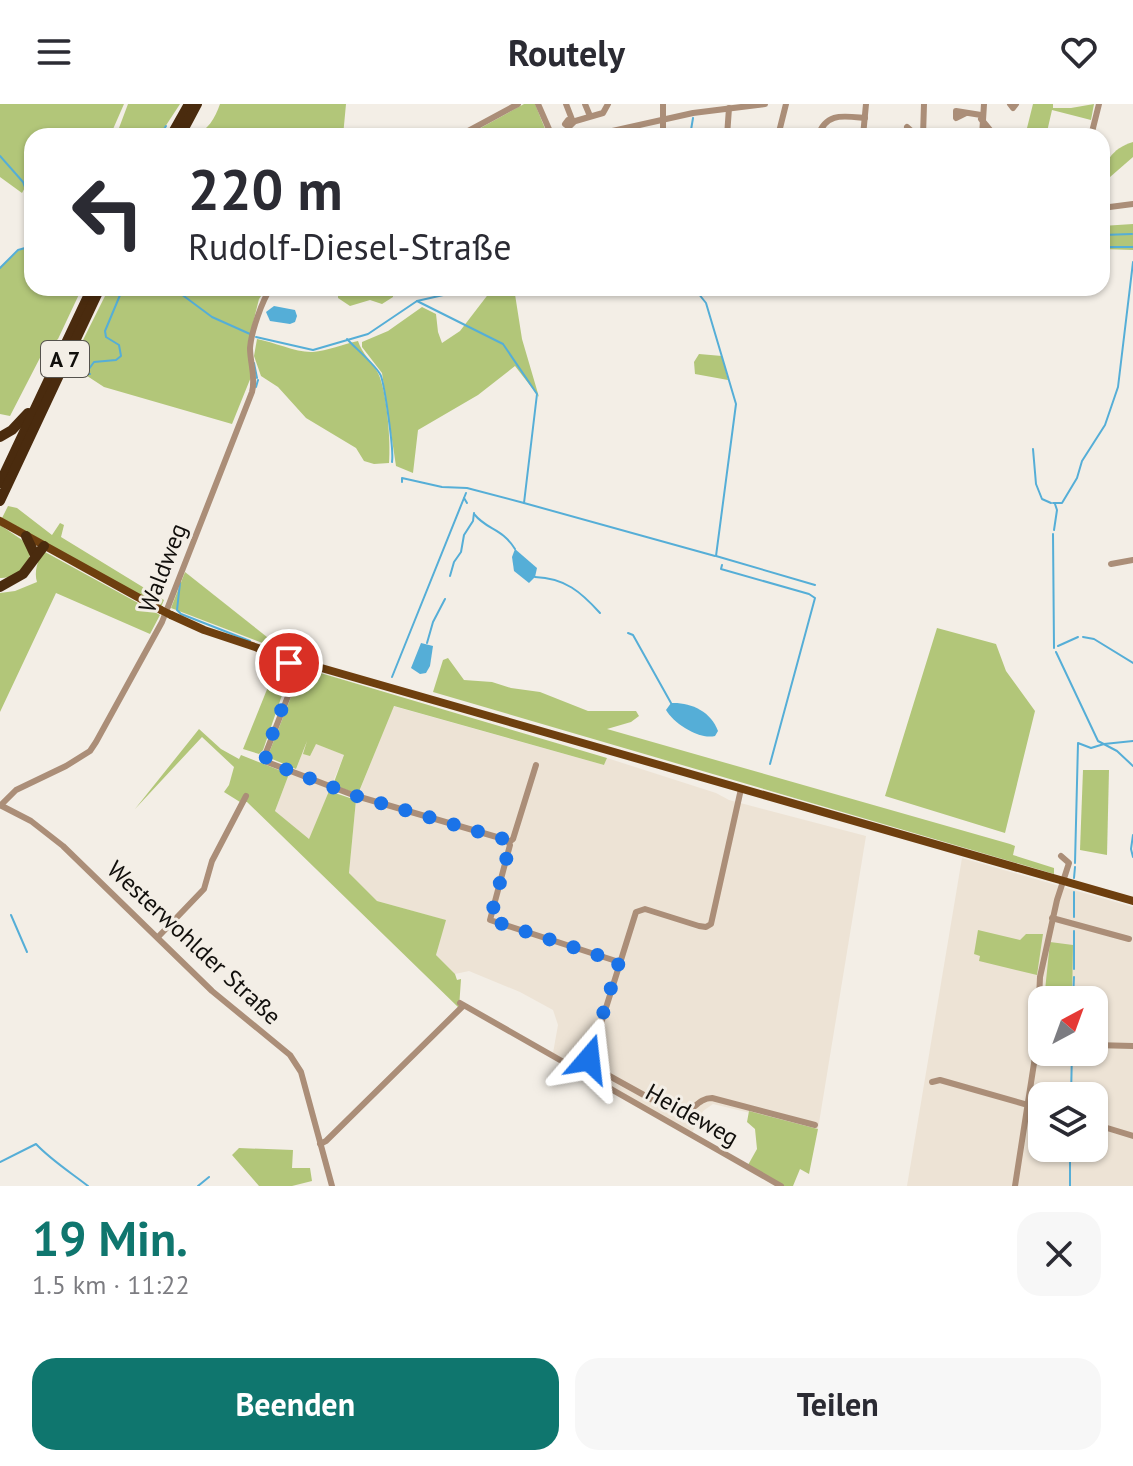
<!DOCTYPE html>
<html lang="de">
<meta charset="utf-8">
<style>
:root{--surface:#fff;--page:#f7f7f7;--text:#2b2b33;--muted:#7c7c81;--accent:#0f766e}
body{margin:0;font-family:"PT Sans",sans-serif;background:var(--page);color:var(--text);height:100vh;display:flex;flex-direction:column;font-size:30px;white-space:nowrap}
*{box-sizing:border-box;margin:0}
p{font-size:26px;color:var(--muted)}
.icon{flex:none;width:44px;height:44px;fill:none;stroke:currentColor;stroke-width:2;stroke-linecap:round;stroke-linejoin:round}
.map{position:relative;height:1082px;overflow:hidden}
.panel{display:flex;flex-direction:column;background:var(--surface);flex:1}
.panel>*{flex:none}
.banner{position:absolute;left:24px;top:24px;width:1086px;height:168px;border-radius:24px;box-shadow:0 2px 6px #0004;background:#fff;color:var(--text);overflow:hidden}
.needle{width:52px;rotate:41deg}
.controls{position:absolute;left:1028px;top:882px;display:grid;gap:16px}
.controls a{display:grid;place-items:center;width:80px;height:80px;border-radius:16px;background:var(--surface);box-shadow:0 2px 6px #0004;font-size:40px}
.pin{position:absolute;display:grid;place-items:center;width:68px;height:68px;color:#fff;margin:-34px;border:4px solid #fff;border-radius:50%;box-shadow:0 2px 8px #0007}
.me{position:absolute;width:88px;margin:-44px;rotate:17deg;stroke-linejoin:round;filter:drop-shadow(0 0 6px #0008)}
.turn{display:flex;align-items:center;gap:28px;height:168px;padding:0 32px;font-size:36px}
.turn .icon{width:104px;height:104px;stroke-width:2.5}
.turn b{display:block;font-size:56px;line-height:68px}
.round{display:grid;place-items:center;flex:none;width:84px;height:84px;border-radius:24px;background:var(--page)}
.headline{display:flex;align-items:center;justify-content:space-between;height:136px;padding:0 32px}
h1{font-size:48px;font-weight:600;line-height:60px;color:var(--accent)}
.action{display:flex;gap:16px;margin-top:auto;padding:16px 32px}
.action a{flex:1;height:92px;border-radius:24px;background:var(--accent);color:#fff;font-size:32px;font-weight:600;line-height:92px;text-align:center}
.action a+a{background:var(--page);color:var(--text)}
header{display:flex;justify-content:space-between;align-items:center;height:104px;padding:0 32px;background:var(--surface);font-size:36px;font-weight:600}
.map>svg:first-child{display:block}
</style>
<header><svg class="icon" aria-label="menu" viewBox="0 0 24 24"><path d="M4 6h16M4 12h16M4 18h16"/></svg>Routely<svg class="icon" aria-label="heart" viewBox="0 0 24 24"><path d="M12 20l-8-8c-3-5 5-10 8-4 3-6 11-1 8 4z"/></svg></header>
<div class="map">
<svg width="1133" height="1082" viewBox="0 0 1133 1082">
<rect width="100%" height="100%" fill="#f3eee6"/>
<g fill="#ede3d5" fill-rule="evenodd">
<path d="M393,602L604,661L607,654L716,689L729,696L866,732L818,1025L713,1000L703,1007L692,1029L553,949L558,921L553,906L520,888L469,867L455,870L436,851L445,816L377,797L349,769L356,696Z"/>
<path d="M307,636L344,651L309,736L275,707L289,670L294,671Z"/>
<path d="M962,754L1133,803V1082H907ZM1042,896H1094V948H1042ZM1042,992H1094V1044H1042Z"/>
</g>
<g fill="#b2c679">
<path d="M0,0H124L110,32H32V84L27,80L22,89L0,73Z"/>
<path d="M128,0H180L159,32H116Z"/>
<path d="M220,0H346L343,32H193C208,27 215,14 220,0Z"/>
<path d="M524,0H535L548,32H466Z"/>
<path d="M1033,0H1053V4H1071L1094,0L1091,16L1052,6L1046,32H1025Z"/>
<path d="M1133,38V53L1102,80C1102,60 1112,44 1133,38Z"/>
<path d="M1133,120V146L1102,145V122Z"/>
<path d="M32,141V184H82L58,235L43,248L10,312L0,310V164L18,147Z"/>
<path d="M109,184H267L259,195L248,239L251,273L232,320L104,283L81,268L69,264Z"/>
<path d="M493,184H514L522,235L539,293L515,262L478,291L418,326L413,369L396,362L382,269L362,243V238L388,227L422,203L436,210L438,228L442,239L460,227Z"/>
<path d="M338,185L393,188V193L382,200L370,196L350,202L338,194Z"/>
<path d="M257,235C274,238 297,249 313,248C327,247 344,240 358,237C362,250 372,257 378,269C387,287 391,339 389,359L374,360L364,357L356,344L306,314L278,283L261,272L254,252Z"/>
<path d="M699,250L722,252L728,276L695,270L694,258Z"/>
<path d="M8,402L17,404L52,431L60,419L64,421L61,433L164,496L161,503L2,414Z"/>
<path d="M0,421L31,442C32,459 17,475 0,474Z"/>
<path d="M45,448L160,511L150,530L56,489L0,608V489L15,487L37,478C34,469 37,454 45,448Z"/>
<path d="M185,468L286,548L171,504Z"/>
<path d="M937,524L996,540L1006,567L1035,607L1005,729L885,692Z"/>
<path d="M448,554L464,576L492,578L511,584L540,588L588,607H636L639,612L631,618L607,625L1010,740L1015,742L1013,751L1054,764V770L433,588L443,556Z"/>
<path d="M278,558L285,562L289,571L263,646L259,650L243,645Z"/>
<path d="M302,565H307L607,654L604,661L394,602L358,690L333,681L344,651L316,640L310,652L303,650L307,637L296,665L272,655L269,649Z"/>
<path d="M199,625L221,645L239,655L241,651L289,670L275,707L309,735L329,687L356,696L349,769L377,797L446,816L436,851L455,870L457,876L461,875L459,904L247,698H240L224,688L229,681L234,663L202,633L135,705Z"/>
<path d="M1083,666H1109L1107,751L1080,746Z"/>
<path d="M978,826L1020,836L1026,830H1043L1037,871L979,857L980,852L974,850Z"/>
<path d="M1050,838L1073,841L1072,896H1059L1052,885L1044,896Z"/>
<path d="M749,1007L818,1025L809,1070L800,1065L793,1082H784L748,1061L757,1045L755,1025L747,1018Z"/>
<path d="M239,1044L293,1046L292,1064H310L312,1077L292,1082H259L232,1051Z"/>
</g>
<g fill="#55aed7">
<path d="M274,202L295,206L297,212L295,218L290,220L270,217L266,208Z"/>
<path d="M515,445L537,464L535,473L529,479L514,467L512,453Z"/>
<path d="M421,539L433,542L430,562L426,569L420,570L411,564Z"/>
<path d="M671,599C690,598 711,607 718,627L715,632C700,636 674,620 666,606Z"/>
</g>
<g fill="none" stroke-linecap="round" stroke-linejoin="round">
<g stroke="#55aed7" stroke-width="2">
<path d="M188,31L196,25L241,32"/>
<path d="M160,32L166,22"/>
<path d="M690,32L693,14"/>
<path d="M0,52L23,78L32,102"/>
<path d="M32,109V110"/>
<path d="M1102,131L1132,130"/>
<path d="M1102,143H1133"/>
<path d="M0,164L18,146L32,142"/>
<path d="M173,184L212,213L250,230"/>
<path d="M694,184L706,199L736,300L716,452L815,481"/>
<path d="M256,233L313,246L368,230L417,197L474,184"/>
<path d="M347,235C355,244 377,262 381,272C385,284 394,346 392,358"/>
<path d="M254,259L257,274"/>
<path d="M90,270L86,269L94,258L116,256L121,252L119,241L106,233L105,227L123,184"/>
<path d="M256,283L258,276"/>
<path d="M1033,345L1036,380L1042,395L1051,399"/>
<path d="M402,378V374L442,383L467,384L524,399L537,290L503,240L417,197"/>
<path d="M466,389L464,394L467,399"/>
<path d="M524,399L715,452"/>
<path d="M1053,399H1062L1077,374L1082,357L1105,321L1118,283L1133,158"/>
<path d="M474,410C488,427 501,423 515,445"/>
<path d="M1054,426L1057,406L1055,400"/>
<path d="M1053,430L1054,544"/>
<path d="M722,461L721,465L809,490L815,494L770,660"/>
<path d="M450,472L454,458L461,448L464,431L473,417L474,409"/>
<path d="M535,473C565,474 581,488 600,509"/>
<path d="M180,479L177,506L181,510L250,537"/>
<path d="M628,529L633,531L671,599"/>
<path d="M1083,533L1094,535L1133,559"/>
<path d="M427,539L433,518L445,495"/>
<path d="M1058,542L1078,533"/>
<path d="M1056,548L1098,637L1117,647L1133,662"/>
<path d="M392,573L464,394"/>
<path d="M1133,731L1131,745L1133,753"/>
<path d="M1075,759L1078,639L1091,644L1104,640L1133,637"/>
<path d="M1074,774L1075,763"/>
<path d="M11,811L27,848"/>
<path d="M1074,813V788"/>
<path d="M1074,827V865"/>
<path d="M1073,896L1074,873"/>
<path d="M1071,992L1072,948"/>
<path d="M0,1058L36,1040C51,1056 70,1068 88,1082"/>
<path d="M198,1082L209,1073"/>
<path d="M1070,1082V1044"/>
</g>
<g stroke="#ab8e78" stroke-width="6">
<path d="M538,0L552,32"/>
<path d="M566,0L573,18"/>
<path d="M585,0L590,12"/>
<path d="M1010,0L1013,4L1016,0"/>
<path d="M966,9L956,14V7L981,11"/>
<path d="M981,15L995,32"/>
<path d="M568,16L573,19L569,23L565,20Z"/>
<path d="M572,18L603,9L608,0"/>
<path d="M907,23L917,32"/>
<path d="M459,32L518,0"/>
<path d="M590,32L693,9L765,0"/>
<path d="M663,32V0"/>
<path d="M727,32L729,4"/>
<path d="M778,32L786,0"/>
<path d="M818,32C826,8 843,12 865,14"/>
<path d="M863,32L866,0"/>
<path d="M923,32L924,0"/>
<path d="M982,32L984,0"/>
<path d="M1091,32L1099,0"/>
<path d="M1102,104L1133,100"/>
<path d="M1111,460L1133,456"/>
<path d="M301,559L265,651L267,658L353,691L507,736L510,741L490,816L619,858"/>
<path d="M741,685L711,820L706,823L699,822L645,805L636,808L589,958L595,964L680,1011C693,1008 698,994 712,994L815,1021"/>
<path d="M0,701L31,717L63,742L212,887L290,951L301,968L332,1082"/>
<path d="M1,701L16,686L66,662L90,647L96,638L162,518L252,288C256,273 250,259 250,244C251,229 262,196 271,184"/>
<path d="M509,738L513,735L536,661"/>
<path d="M1052,814L1129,835"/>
<path d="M159,832L204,785L212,757L246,692"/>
<path d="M460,899L781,1082"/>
<path d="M1094,941L1133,942"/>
<path d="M932,978L940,976L1042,1005"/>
<path d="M1094,1020L1133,1032"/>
<path d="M320,1040L326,1037L463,902"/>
<path d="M1015,1082L1037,940L1040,873L1057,796L1069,759L1061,752"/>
</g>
<g stroke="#6e3f0f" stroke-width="8">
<path d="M0,417L161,506"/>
<path d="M171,511L204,526L297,557L1133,797"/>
</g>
<g stroke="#4a2b0e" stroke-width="10">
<path d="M171,32L189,0"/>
<path d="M180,32L197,0"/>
<path d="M0,333L12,326L28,309"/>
<path d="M0,379L92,184"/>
<path d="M0,397L100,184"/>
<path d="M26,432L34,449"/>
<path d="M0,483L23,470L44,442"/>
</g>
<path stroke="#6e3f0f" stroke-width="8" d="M161,506L171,511"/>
</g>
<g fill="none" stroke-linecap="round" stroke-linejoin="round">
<path stroke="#1a73e8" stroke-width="14" stroke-dasharray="0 25.2" d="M289,559L294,571L265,651L267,658L353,691L507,736L510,741L490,816L619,858L589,955"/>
</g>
<g text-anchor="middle" stroke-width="6" stroke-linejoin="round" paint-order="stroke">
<rect fill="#f3eee6" stroke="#55524d" stroke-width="2" x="41" y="237" width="48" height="36" rx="6"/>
<g font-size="22" font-weight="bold" fill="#110f0c">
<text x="65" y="263">A 7</text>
</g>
<g font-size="24" fill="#110f0c" stroke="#f3eee6">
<text transform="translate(163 464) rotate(-69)" y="8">Waldweg</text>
<text transform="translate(194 839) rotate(43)" y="8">Westerwohlder Straße</text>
<text transform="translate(692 1011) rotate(29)" y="8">Heideweg</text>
</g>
</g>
</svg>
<div class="controls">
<a><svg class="needle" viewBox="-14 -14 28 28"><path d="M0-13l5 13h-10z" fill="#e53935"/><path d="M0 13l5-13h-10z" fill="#7c7c81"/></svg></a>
<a><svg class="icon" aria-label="layers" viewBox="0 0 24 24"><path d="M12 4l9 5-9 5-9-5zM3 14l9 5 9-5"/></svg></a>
</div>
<div class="pin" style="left:289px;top:559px;background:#d93025"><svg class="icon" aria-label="arrive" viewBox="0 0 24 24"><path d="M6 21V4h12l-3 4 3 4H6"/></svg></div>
<svg class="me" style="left:589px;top:955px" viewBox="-20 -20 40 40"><path d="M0-17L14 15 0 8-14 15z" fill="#1a73e8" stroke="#fff" stroke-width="4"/></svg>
<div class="banner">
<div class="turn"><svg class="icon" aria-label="left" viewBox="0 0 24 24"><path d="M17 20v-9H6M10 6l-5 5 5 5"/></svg><div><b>220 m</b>Rudolf-Diesel-Straße</div></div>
</div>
</div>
<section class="panel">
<div class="headline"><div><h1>19 Min.</h1><p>1.5 km · 11:22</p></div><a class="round"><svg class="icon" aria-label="close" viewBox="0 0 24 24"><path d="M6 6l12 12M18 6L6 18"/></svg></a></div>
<div class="action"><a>Beenden</a><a>Teilen</a></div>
</section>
